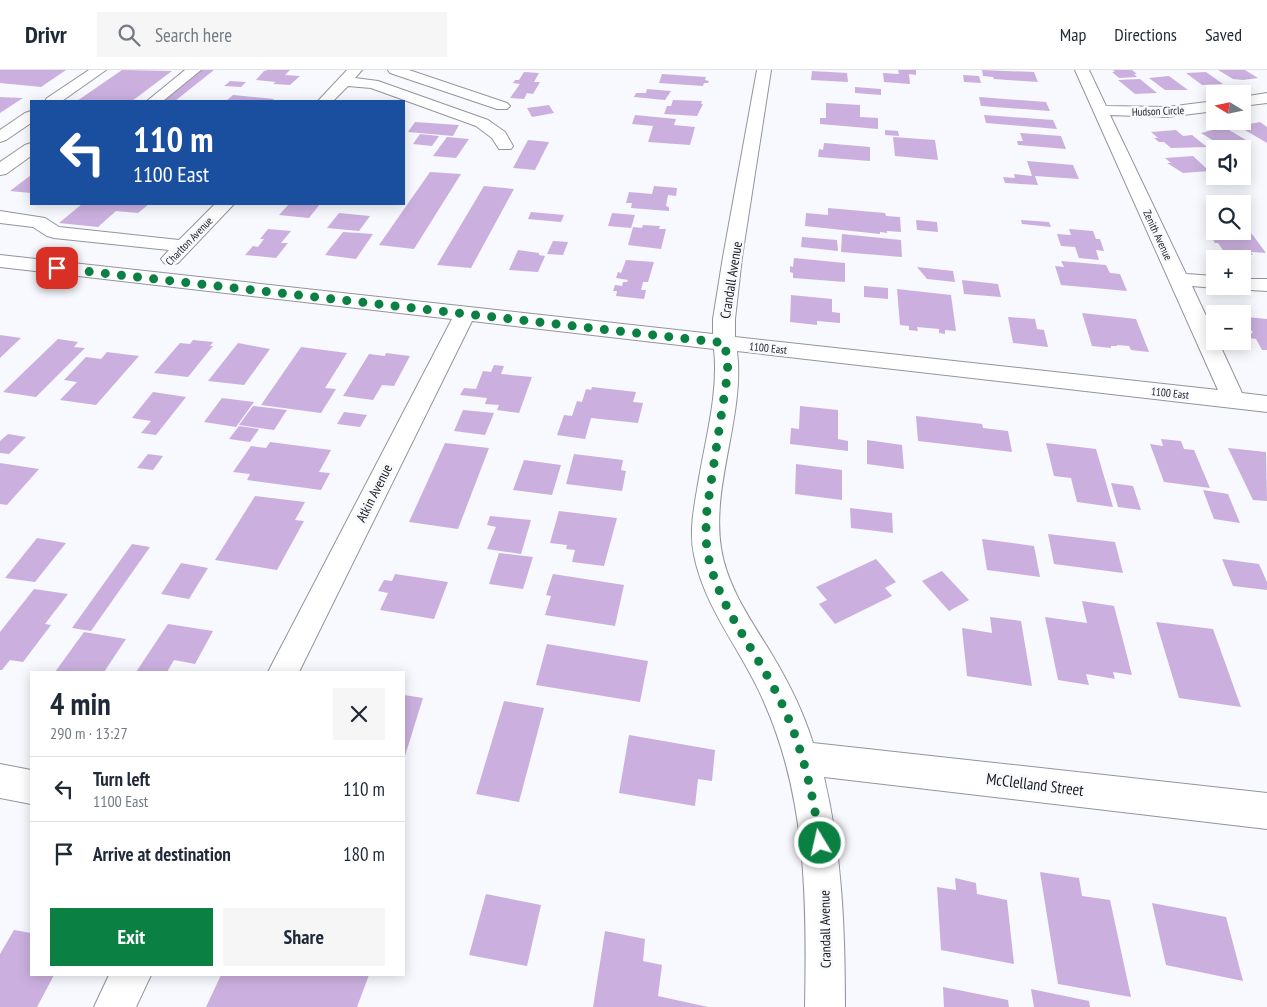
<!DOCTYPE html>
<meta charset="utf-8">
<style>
:root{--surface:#fff;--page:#f6f6f7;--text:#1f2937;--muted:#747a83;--line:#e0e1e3;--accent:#0b8043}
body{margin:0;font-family:"PT Sans Narrow",sans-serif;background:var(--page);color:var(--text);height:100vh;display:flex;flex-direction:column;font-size:19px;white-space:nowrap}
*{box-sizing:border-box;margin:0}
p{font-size:16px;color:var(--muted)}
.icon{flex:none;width:28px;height:28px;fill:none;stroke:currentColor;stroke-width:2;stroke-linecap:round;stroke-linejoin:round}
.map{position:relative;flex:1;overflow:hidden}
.drawer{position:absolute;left:30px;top:601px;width:375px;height:305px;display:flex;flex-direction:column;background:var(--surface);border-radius:0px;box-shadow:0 2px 12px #0003}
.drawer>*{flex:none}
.top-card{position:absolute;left:30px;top:30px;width:375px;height:105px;border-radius:0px;box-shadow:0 2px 12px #0003;background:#1a4fa0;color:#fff;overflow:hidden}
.needle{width:32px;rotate:280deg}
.fabs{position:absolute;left:1206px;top:15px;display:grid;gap:10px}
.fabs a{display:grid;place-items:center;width:45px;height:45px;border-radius:0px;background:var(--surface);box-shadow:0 2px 12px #0003;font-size:25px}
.pin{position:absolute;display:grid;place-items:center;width:42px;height:42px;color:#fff;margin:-21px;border-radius:10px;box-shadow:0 2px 8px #0006}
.me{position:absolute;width:55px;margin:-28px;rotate:351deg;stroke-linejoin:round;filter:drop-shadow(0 0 4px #0008)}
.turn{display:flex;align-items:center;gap:18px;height:105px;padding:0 20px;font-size:22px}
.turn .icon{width:65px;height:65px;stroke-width:2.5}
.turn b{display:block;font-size:35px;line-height:42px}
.round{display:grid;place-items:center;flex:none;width:52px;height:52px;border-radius:0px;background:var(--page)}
.headline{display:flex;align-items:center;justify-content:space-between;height:85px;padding:0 20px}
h1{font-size:30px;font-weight:800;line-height:38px}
.primary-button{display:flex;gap:10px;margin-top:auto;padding:10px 20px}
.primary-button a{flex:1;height:58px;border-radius:0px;background:var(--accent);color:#fff;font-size:20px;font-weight:800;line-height:58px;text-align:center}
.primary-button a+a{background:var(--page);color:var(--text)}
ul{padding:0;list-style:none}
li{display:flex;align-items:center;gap:15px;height:65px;padding:0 20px;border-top:1px solid var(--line)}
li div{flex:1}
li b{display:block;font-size:19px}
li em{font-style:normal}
header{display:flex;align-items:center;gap:30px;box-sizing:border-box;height:70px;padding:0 25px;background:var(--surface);border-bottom:1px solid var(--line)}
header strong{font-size:24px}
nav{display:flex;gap:28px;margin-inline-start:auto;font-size:18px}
.search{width:350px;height:45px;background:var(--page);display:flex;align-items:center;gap:12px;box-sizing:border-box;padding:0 18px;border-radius:0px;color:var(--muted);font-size:19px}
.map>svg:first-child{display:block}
</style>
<header>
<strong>Drivr</strong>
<div class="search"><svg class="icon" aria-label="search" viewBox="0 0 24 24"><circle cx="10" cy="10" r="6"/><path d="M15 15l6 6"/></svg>Search here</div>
<nav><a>Map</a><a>Directions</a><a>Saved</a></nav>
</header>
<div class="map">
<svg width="1267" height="937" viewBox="0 0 1267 937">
<rect width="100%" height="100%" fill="#f7f9fe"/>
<g fill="#cbb0df">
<path d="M0,0H66L41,17L0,13Z"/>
<path d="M122,0L172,1L132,31H77Z"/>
<path d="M199,0H214L175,31H159Z"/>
<path d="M268,0H290L285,5L300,6L290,15L273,14L276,12L256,10L264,1Z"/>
<path d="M898,0H916V5L909,4L910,14L884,12L883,3L899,4Z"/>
<path d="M982,0L1034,2L1038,12L994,9L993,7L983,6Z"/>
<path d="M1113,0H1132L1137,4H1134L1137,7L1119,8L1112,2H1115Z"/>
<path d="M1218,0H1245L1258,8L1243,10L1233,9Z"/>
<path d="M812,1L847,3L848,12L811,10Z"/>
<path d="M524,2L539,3L534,12H540L533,24L527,23L524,29L510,28L520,14L513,13L515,10H519Z"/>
<path d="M1206,2L1223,14L1202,15L1186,3Z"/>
<path d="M662,4L706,7L705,10L709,11L708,13H704L703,16L659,13Z"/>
<path d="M963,5L979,6L981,13L964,12Z"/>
<path d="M1169,6L1188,20H1165L1149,8Z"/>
<path d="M1140,9L1157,23L1135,24L1118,10Z"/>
<path d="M230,11L246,12L241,17L224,16Z"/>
<path d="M855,17L881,19V25L855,23Z"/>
<path d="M647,19L671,21L665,30L634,27L636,23H646Z"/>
<path d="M233,25L274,29L272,31H226Z"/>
<path d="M0,27L23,28L0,43Z"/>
<path d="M979,27L1046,32L1050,41L981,36Z"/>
<path d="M673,30L702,31L701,34H703L697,46L664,44L667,36H671Z"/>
<path d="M826,33L860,35V47L878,48V59L820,54V48H826Z"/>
<path d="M549,35L554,43L532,47L527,38Z"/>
<path d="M635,45L676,49L674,55L695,57L690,75L648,72L653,56L632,54Z"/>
<path d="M984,45L1053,50L1057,59L986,53Z"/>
<path d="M415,52L459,55L453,66L408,62Z"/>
<path d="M1260,52L1267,57V73L1238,56Z"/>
<path d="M1224,57L1251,73L1222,76L1201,63Z"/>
<path d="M885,60L898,61L899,66L885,65Z"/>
<path d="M1176,60L1183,66L1192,65L1207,77L1171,78L1164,72H1159L1154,68H1158L1151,62Z"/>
<path d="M1020,63L1061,66L1066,79L1018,75L1017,71H1023Z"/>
<path d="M420,64L439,66L432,76L413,74Z"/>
<path d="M447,67L469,69L456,88L433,86Z"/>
<path d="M893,67L935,70L938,90L895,86Z"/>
<path d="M528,70L549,72L535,100L513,98Z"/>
<path d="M824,73L870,77V91L818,87L819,79L823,80Z"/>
<path d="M1193,86L1209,101L1183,103L1167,93H1171L1165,88Z"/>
<path d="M1027,91L1073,95L1079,109L1035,106L1038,115L1005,113L1003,107L1015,108L1014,104L1032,106Z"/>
<path d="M430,102L461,104L414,179L379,175Z"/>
<path d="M31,105V123L10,121Z"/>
<path d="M484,116L514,119L471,198L437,195Z"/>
<path d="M654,116L677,118L676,126L668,125L666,136L669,137V141L631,138L632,133H626L629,122L652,124Z"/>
<path d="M82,134H149L138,143L116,141L98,157L59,153Z"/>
<path d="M289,134H320L309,148L279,145Z"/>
<path d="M828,138L885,143L886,146L900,147L901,162L887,161V163L880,162V164L805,156L806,143L828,145Z"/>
<path d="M531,142L564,145L561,152L528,149Z"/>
<path d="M339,143L370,146L359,161L327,158Z"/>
<path d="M612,143L635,145L631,158L608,156Z"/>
<path d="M916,150L937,152L938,162L917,160Z"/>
<path d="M1021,150L1049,152L1051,157L1022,154Z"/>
<path d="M643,155L660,156L659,159H666L661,179L628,175L633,157L642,158Z"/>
<path d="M268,159L291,161L281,173H288L276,188L245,185L253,176L258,177L264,169H260Z"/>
<path d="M1069,159L1093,161L1096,169H1100L1104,181L1096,180L1099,190L1079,188L1075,177L1061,176L1057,164L1071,165Z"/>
<path d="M1223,161H1239L1241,164H1252L1266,183L1251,182L1253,185L1224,182L1218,173H1215L1210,164H1225Z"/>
<path d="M343,162L373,164L356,189L325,185Z"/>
<path d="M842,164L901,170L902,187L841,182Z"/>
<path d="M802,167L837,170L838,181L801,177Z"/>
<path d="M553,171L568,172L563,185L547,184Z"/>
<path d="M518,180L539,183V185L545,186L538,202L509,200Z"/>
<path d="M794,188L845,193V212L793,208V203L790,202V196L793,197Z"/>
<path d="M626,190L654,192L648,212H643L641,220H646L644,229L616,226L617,221H613L615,215L622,216L623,212H627L628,210L616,208L618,202L621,203Z"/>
<path d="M1061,191L1106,195L1110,203L1120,204L1127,221L1061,215L1055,196L1064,197Z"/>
<path d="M917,197L953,201L955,212L927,209Z"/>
<path d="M962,210L998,214L1001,227L964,224Z"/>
<path d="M864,216L888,218V229L864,227Z"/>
<path d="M897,219L951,225L956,261L945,260V264L939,263V259L917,257L918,261L909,260V256L900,255Z"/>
<path d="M791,225L832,229V242L840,243V253L817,251V255L790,252Z"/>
<path d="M1082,243L1136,249L1149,282L1131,280L1129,276L1117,275V276H1111V278L1092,276Z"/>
<path d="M1008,247L1035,249L1037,259L1044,260L1048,277L1013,273Z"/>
<path d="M1246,247L1267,249V280H1262L1256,269L1249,268L1246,263H1253L1245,250H1248Z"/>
<path d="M0,265L21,268L0,288Z"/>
<path d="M58,269L78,272L74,277L85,278L36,327L3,322Z"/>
<path d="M193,270L213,272L210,276H213L188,307L154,303L180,273L190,274Z"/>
<path d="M238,273L270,279L244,315L208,311Z"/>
<path d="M301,277L347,283L325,318L336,319L321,343L261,335Z"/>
<path d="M107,282L139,286L96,335L60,330L77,312L64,310L86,287L101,289Z"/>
<path d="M386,283L410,286L394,316L382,315L373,330L343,326L369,284L385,286Z"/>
<path d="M494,295L504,296L501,304L532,307L519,343L497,340L499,335L485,334L487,328L460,325L464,318L476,319L483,301L491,302Z"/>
<path d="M592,317L636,322L633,332L643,333L638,353L591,348L585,369L557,365L564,345L572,346L577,331L582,332L586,319L591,320Z"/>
<path d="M153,322L186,327L156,365L141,363L151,351L132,348Z"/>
<path d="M222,328L254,332L236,357L204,352Z"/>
<path d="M253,336L287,340L274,360L239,355Z"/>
<path d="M800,336L838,340V369L848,371V381L790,374L791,358L799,359Z"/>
<path d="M463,340L494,343L485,365L454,361Z"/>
<path d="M344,342L367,345L360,357L337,354Z"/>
<path d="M916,346L982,354L983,358L1008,361L1012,382L918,371Z"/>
<path d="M239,356L259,359L250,372L229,369Z"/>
<path d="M8,364L26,367L9,384L0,383V371Z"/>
<path d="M1161,369L1181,371L1184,379L1194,380L1210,418L1164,412L1150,374L1163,376Z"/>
<path d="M867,370L902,375L904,399L867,394Z"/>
<path d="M270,372L331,380L319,402L330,403L321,420L247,410L250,404L233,402L251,376L266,378Z"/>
<path d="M445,373L489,378L458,459L409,452Z"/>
<path d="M1046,373L1096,379L1113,437L1077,432L1071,408L1054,406Z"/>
<path d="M1228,378L1266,382L1267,431L1253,430Z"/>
<path d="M148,384L163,386L153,400L137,398Z"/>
<path d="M574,384L623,390L621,400L626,401L622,421L566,414Z"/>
<path d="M524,390L561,395L552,425L513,420Z"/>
<path d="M0,393L39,399L7,435L0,434Z"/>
<path d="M796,394L842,400V430L795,424Z"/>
<path d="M1111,413L1133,416L1141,440L1118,437Z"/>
<path d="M1203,420L1228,424L1240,453L1214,449Z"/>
<path d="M255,426L305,432L295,450L304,451L277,500L215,490Z"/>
<path d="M850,438L892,443L893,463L851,458Z"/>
<path d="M559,441L617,448L604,496L572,492L575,480L566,479L567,475L550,473Z"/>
<path d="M490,446L531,450L521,484L487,479L496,457L487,455Z"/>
<path d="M1048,464L1115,472L1123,503L1054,494Z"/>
<path d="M37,468L66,473L35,512L5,508Z"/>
<path d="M982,469L1034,476L1040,507L987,500Z"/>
<path d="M132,474L150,477L91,561L72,558Z"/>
<path d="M499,483L533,487L523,519L489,514Z"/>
<path d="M876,489L896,512L885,518L892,526L835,554L819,534L827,530L816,517Z"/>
<path d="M1222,489L1259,494L1267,512V520L1233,516Z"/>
<path d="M181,493L208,498L189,529L161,524Z"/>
<path d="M942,501L969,530L949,541L922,511Z"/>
<path d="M395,504L448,512L434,549L380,540L388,523L378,521L384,510L392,511Z"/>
<path d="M553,504L624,515L615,556L545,545L551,526L546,525Z"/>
<path d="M34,519L68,524L45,554L51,555L23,592L10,590L2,600H0V562Z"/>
<path d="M1082,531L1114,536L1132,605L1113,602L1115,609L1086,604L1089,615L1058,610L1045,547L1087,553Z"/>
<path d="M990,547L1021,551L1032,616L967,606L962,558L992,563Z"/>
<path d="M1156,552L1213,559L1241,637L1179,628Z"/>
<path d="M168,554L213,561L195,594L174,590L167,602H136Z"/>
<path d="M84,562L126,569L104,602H55Z"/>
<path d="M547,574L648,591L640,632L536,615Z"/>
<path d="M404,625L423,628L404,689Z"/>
<path d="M504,631L544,638L519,732L476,724Z"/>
<path d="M629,665L715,680L712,711L698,709L695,736L619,723Z"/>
<path d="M1040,802L1079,808L1082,826L1110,830L1131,927L1058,914Z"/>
<path d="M955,808L976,813L977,824L1007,830L1014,894L941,880L937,817L956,820Z"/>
<path d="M486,824L541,835L527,896L469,885Z"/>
<path d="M1152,833L1226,847L1243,911L1166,895Z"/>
<path d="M14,860L31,863V905H54L37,937H0V884Z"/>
<path d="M605,861L645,869L643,891L662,895L658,926L708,937H593Z"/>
<path d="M221,905H369L357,937H206Z"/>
<path d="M943,917L1008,930L1009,937H944Z"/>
<path d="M1031,919L1089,931L1090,937H1034Z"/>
</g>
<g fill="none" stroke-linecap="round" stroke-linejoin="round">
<defs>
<g id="minor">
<path d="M89,0H106L62,31H45L47,28Z"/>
<path d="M185,0H201L163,31H147Z"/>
<path d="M347,0H362L355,8L378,11L488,50L505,62L513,76L511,79H499L492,68L476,56L371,18L348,16L333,31H318Z"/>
<path d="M388,0H409L507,33L510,36L507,39H497L390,3Z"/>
<path d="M757,0H771L742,187L735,249V267L1218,320L1075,0H1089L1106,36L1167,37L1215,31V41L1167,47L1110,45L1186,204L1215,206V216H1222L1215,218L1192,216L1215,265V271H1218L1242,323L1267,326V342L737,281C745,345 711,415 721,478C727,517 751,550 771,583C788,611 803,641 813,673L1267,723V759L824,707C842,783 845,859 845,937H805C807,834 807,728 764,632C743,582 705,540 694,485C689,462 694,437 698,414C705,370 719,323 714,279L472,251L299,602H268L452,249L0,197V185L713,264V249L723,187Z"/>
<path d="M1267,23V33L1242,36V27Z"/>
<path d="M31,41V53L6,70L0,72V60L25,43Z"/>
<path d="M31,73V86L6,104L0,105V92L25,75Z"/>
<path d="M215,134H234L178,193L171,195L164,193L161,189L169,180L54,168L47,166L33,157L0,153V141L45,148L59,157L179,170Z"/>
<path d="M1242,209H1267V221L1235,219L1233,216H1242Z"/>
<path d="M0,694L31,700V734L0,728Z"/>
<path d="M109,905H151L136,937H94Z"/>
</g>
</defs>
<use href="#minor" stroke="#93959c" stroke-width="2"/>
<use href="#minor" fill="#fff" fill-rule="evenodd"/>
</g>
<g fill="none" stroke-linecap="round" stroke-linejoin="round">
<path stroke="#0b8043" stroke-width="9" stroke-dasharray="0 16.2" d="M57,198L725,273L728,301L707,439C706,454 705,470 708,485C718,536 754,578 777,624C801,670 813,722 820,773"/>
</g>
<g text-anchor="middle" stroke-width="5" stroke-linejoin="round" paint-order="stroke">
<g font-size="11" fill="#1c1d1f" stroke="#f7f9fe">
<text transform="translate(1158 41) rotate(-2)" y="4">Hudson Circle</text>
<text transform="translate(1158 165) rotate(65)" y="4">Zenith Avenue</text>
<text transform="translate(189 171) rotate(-46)" y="4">Charlton Avenue</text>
<text transform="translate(768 278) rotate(6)" y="4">1100 East</text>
<text transform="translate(1170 323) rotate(6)" y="4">1100 East</text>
</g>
<g font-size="14" fill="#1c1d1f" stroke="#f7f9fe">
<text transform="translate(731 210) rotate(-81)" y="5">Crandall Avenue</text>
<text transform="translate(374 423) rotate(-63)" y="5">Atkin Avenue</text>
<text transform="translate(825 859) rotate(-91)" y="5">Crandall Avenue</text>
</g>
<g font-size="16" fill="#1c1d1f" stroke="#f7f9fe">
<text transform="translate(1035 714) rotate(7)" y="6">McClelland Street</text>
</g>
</g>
</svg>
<div class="fabs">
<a><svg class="needle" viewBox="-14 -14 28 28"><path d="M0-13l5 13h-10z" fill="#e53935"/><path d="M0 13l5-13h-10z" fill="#747a83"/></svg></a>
<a><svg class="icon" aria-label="sound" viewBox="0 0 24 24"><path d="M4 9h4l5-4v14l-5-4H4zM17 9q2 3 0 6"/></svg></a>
<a><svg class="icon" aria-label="search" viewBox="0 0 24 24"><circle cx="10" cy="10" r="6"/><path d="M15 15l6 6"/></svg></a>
<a>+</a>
<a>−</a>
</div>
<div class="pin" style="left:57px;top:198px;background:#d93025"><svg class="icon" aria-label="arrive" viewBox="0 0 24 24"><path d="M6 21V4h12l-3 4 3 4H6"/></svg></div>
<svg class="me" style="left:820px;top:773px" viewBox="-20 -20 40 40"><circle r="17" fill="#0b8043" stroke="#fff" stroke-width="3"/><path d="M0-11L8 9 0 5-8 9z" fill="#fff"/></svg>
<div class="top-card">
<div class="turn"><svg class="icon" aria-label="left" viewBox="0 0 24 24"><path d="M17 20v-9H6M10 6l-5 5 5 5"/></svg><div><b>110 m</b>1100 East</div></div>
</div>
<section class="drawer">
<div class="headline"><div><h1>4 min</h1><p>290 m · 13:27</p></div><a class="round"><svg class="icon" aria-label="close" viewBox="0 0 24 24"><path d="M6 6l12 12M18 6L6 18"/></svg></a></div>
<ul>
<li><svg class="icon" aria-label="left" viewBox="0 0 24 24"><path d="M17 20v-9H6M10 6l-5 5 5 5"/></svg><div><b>Turn left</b><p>1100 East</p></div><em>110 m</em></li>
<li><svg class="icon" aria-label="arrive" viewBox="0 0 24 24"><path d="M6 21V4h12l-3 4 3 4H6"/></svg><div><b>Arrive at destination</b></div><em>180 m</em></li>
</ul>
<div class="primary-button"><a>Exit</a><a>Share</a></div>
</section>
</div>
